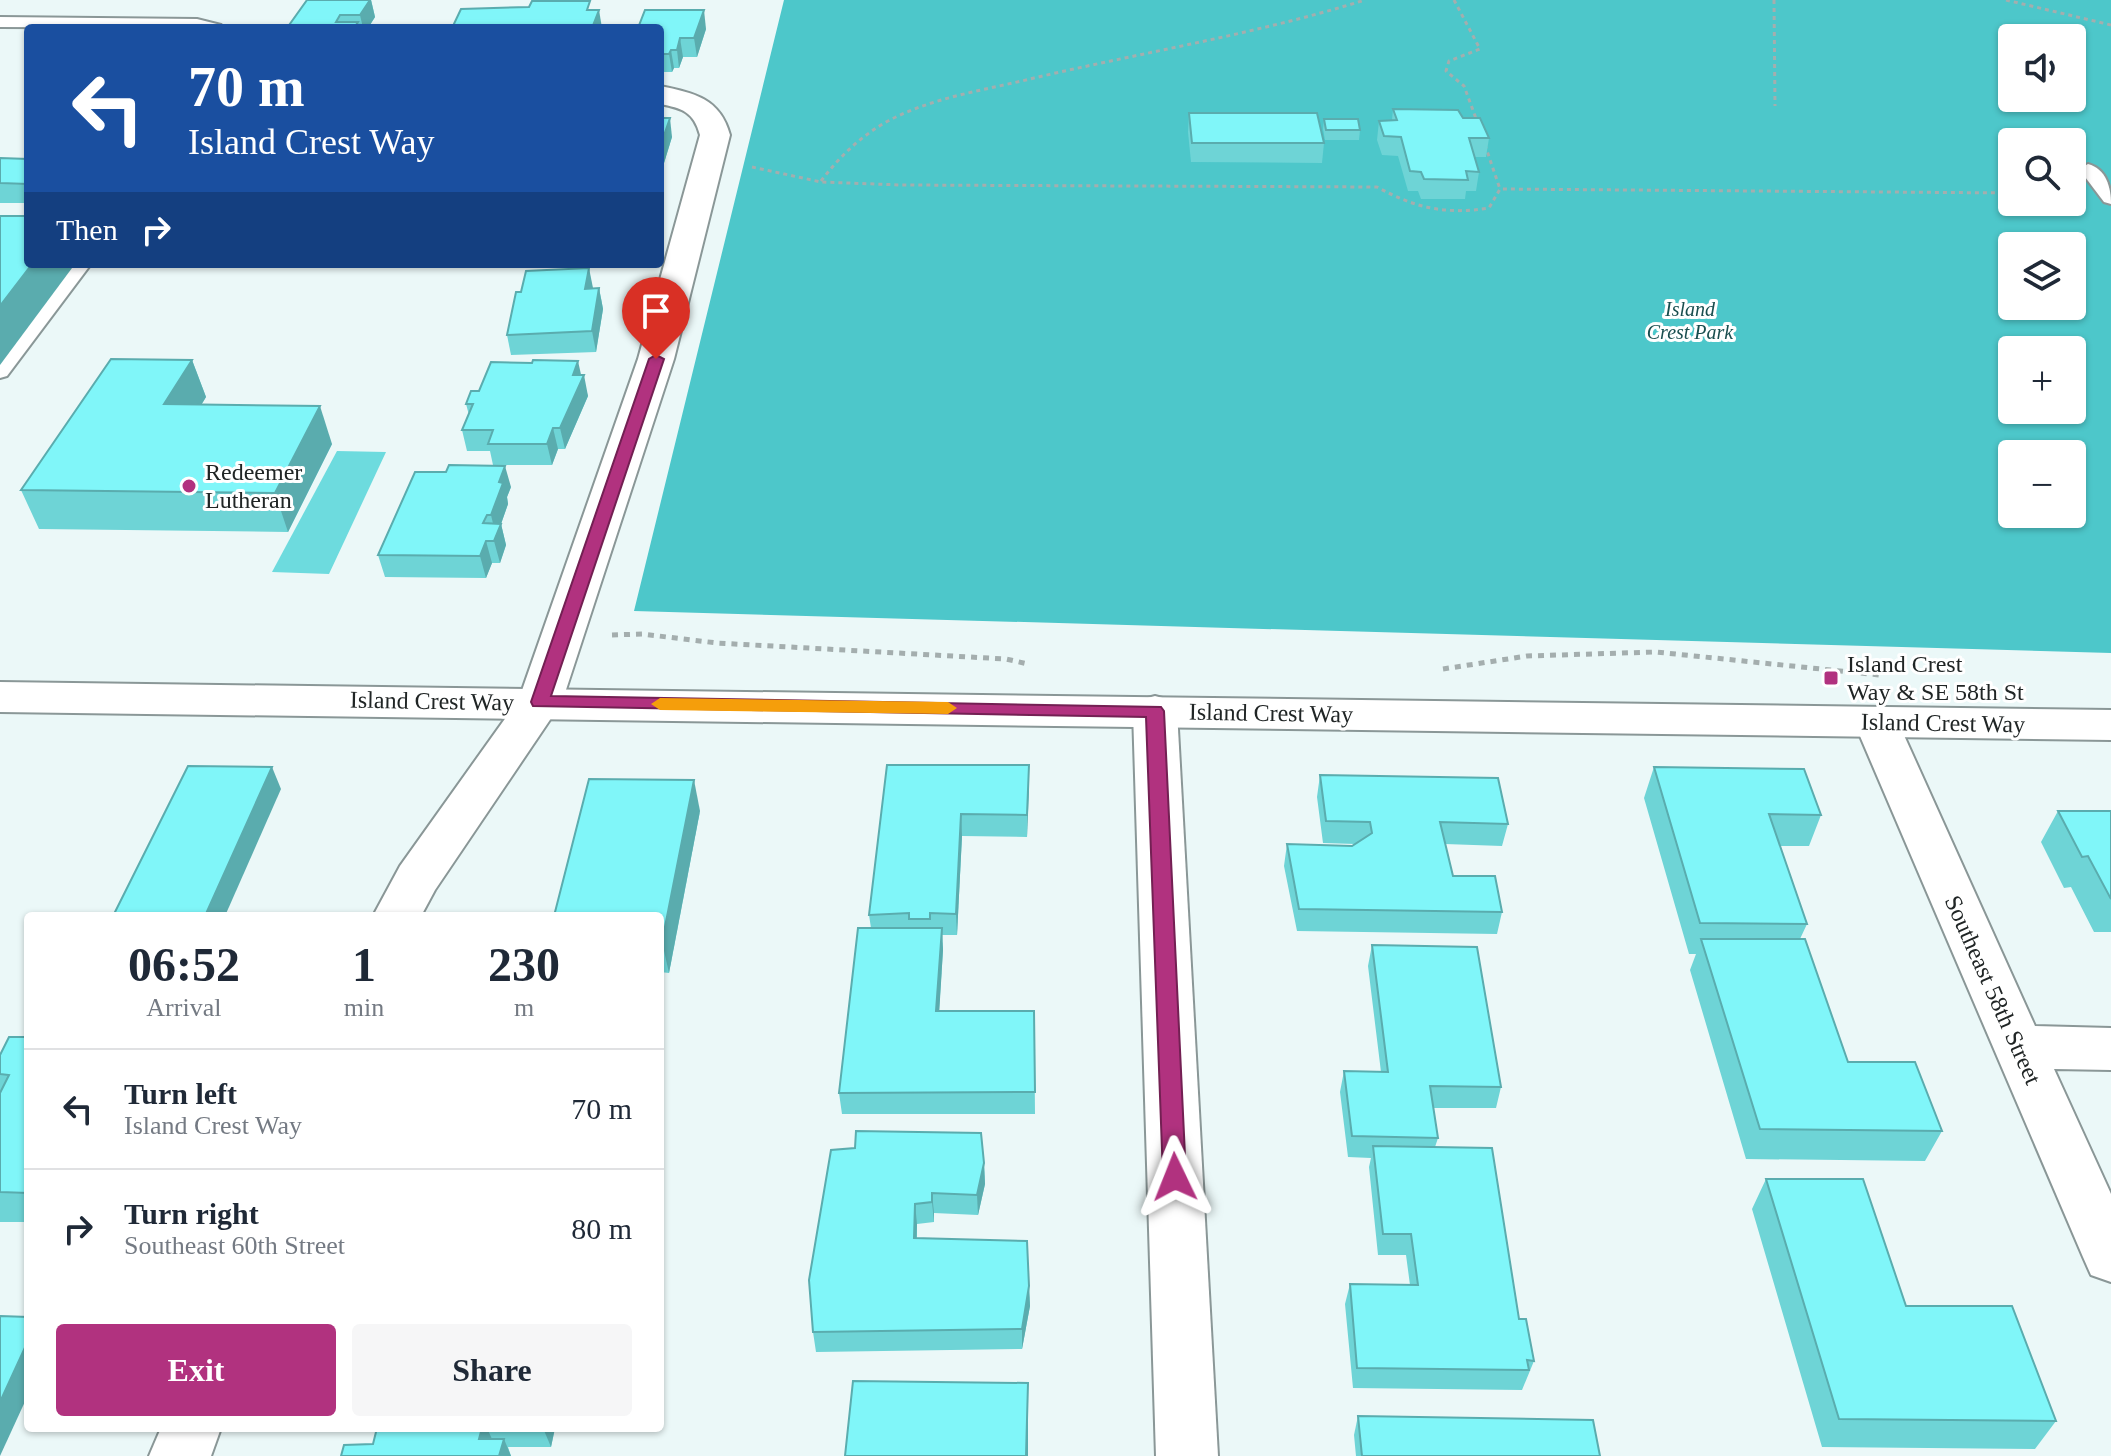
<!DOCTYPE html>
<meta charset="utf-8">
<style>
:root{--surface:#fff;--page:#f6f6f7;--text:#1f2937;--muted:#747a83;--line:#e0e1e3;--accent:#b1327f}
body{margin:0;font-family:Georgia,serif;background:var(--page);color:var(--text);height:100vh;display:flex;flex-direction:column;font-size:30px;white-space:nowrap}
*{box-sizing:border-box;margin:0}
p{font-size:26px;color:var(--muted)}
.icon{flex:none;width:44px;height:44px;fill:none;stroke:currentColor;stroke-width:2;stroke-linecap:round;stroke-linejoin:round}
.map{position:relative;flex:1;overflow:hidden}
.drawer{position:absolute;left:24px;top:912px;width:640px;height:520px;display:flex;flex-direction:column;background:var(--surface);border-radius:8px;box-shadow:0 2px 6px #0004}
.drawer>*{flex:none}
.banner{position:absolute;left:24px;top:24px;width:640px;height:244px;border-radius:8px;box-shadow:0 2px 6px #0004;background:#1a4fa0;color:#fff;overflow:hidden}
.tools{position:absolute;left:1998px;top:24px;display:grid;gap:16px}
.tools a{display:grid;place-items:center;width:88px;height:88px;border-radius:8px;background:var(--surface);box-shadow:0 2px 6px #0004;font-size:40px}
.pin{position:absolute;display:grid;place-items:center;width:68px;height:68px;color:#fff;margin:-82px -34px;border-radius:50% 50% 50% 0;rotate:-45deg;box-shadow:0 0 8px #0007}
.pin .icon{rotate:45deg}
.me{position:absolute;width:88px;margin:-44px;rotate:358deg;stroke-linejoin:round;filter:drop-shadow(0 0 6px #0008)}
.turn{display:flex;align-items:center;gap:28px;height:168px;padding:0 32px;font-size:36px}
.turn .icon{width:104px;height:104px;stroke-width:2.5}
.turn b{display:block;font-size:56px;line-height:68px}
.then{display:flex;align-items:center;height:76px;padding:0 32px;background:#0003;gap:16px;font-size:30px}
.eta{display:flex;justify-content:space-evenly;align-items:center;height:136px;text-align:center}
.eta b{font-size:48px;font-weight:700;line-height:56px}
.cta{display:flex;gap:16px;margin-top:auto;padding:16px 32px}
.cta a{flex:1;height:92px;border-radius:8px;background:var(--accent);color:#fff;font-size:32px;font-weight:700;line-height:92px;text-align:center}
.cta a+a{background:var(--page);color:var(--text)}
ul{padding:0;list-style:none}
li{display:flex;align-items:center;gap:24px;height:120px;padding:0 32px;border-top:2px solid var(--line)}
li div{flex:1}
li b{display:block;font-size:30px}
li em{font-style:normal}
.map>svg:first-child{display:block}
</style>
<div class="map">
<svg width="2111" height="1456" viewBox="0 0 2111 1456">
<rect width="100%" height="100%" fill="#ebf8f8"/>
<path fill="#6ddbde" d="M337,451L386,452L329,574L272,572Z"/>
<path fill="#4dc7ca" fill-rule="evenodd" d="M784,0H2111V653L634,611ZM2012,38H2072V98H2012ZM2012,142H2072V202H2012ZM2012,246H2072V306H2012ZM2012,350H2072V410H2012ZM2012,454H2072V514H2012Z"/>
<g fill="none" stroke-linecap="round" stroke-linejoin="round">
<defs>
<g id="service">
<path d="M0,17L197,19L221,25L223,28L0,27Z"/>
<path d="M2088,164C2106,169 2111,187 2111,204L2104,202L2079,169Z"/>
<path d="M71,264H91L7,376L0,378V358Z"/>
</g>
<g id="minor">
<path d="M660,86C694,93 720,98 730,135L674,359L562,702L435,890L421,916H373L400,866L519,699L638,359L700,135C694,112 682,108 660,104Z"/>
<path d="M1155,696L1170,700L1177,711L1218,1456H1156L1133,711L1140,700Z"/>
<path d="M1876,707L1892,711L1898,722L2035,1026L2111,1028V1070L2054,1069L2111,1194V1282L2091,1275L2083,1257L1854,722L1860,711Z"/>
<path d="M161,1428H221L211,1456H149Z"/>
</g>
<path id="secondary" d="M0,682L2111,710V740L0,712Z"/>
</defs>
<use href="#service" stroke="#8a9797" stroke-width="4"/>
<use href="#minor" stroke="#8a9797" stroke-width="4"/>
<use href="#secondary" stroke="#8a9797" stroke-width="4"/>
<g stroke="#a4aeae" stroke-width="3" stroke-dasharray="4 4" stroke-linecap="butt">
<path d="M1454,0L1480,49L1449,61L1446,71L1464,86L1478,124"/>
<path d="M1774,0L1775,106"/>
<path d="M2006,0L2111,25"/>
<path d="M1485,145L1500,189"/>
<path d="M752,167L821,182L901,185L1377,187C1415,208 1446,215 1489,208L1500,189L2012,193"/>
<path d="M821,181C840,156 861,136 888,121C933,97 986,90 1034,78C1145,52 1256,34 1365,0"/>
</g>
<g stroke="#a4aeae" stroke-width="5" stroke-dasharray="6 6" stroke-linecap="butt">
<path d="M612,635L642,634L717,643L1006,659L1028,664"/>
<path d="M1443,669L1527,656L1656,652L1879,675"/>
</g>
<use href="#service" fill="#fff" fill-rule="evenodd"/>
<use href="#minor" fill="#fff" fill-rule="evenodd"/>
<use href="#secondary" fill="#fff" fill-rule="evenodd"/>
</g>
<g fill="#6ed4d6">
<path d="M307,0H371L375,17L368,28H287Z"/>
<path d="M660,28L706,29L697,57H683L679,68H674L672,72H660Z"/>
<path d="M1393,109L1463,118L1489,138L1486,157H1475L1479,172L1476,191H1466L1465,199H1421L1418,191H1408L1398,156L1382,155L1377,140L1379,121L1392,120Z"/>
<path d="M1189,113L1324,143L1322,163L1191,162L1188,132Z"/>
<path d="M660,118L672,137L664,163H660Z"/>
<path d="M1324,119L1360,130L1359,140H1325L1323,129Z"/>
<path d="M0,158L28,159V203H0Z"/>
<path d="M599,288L603,309L596,352L511,355L507,335L593,289Z"/>
<path d="M192,360L206,397L201,405L332,444L288,532L39,529L21,490Z"/>
<path d="M581,375L588,396L565,449H558L552,465H493L490,451H467L462,430L469,415L466,404L479,391Z"/>
<path d="M511,487L507,497L508,504L501,524L506,545L500,563H492L486,578L385,577L378,555Z"/>
<path d="M887,765H1029L1027,837L962,836L957,935H942L943,950L939,1011H1034L1035,1114H842L839,1093L871,928L869,915Z"/>
<path d="M1654,767L1821,815L1809,846H1780L1807,924L1800,939L1848,1062L1942,1131L1925,1161L1746,1159L1690,970L1696,954H1689L1644,798Z"/>
<path d="M1320,775L1508,824L1502,846L1445,844L1453,876L1502,912L1497,934L1297,931L1284,866L1287,844L1352,846L1355,844L1323,843L1317,797Z"/>
<path d="M700,811L669,973L660,972V916Z"/>
<path d="M2058,811H2111V932H2094L2071,887L2064,888L2041,842Z"/>
<path d="M1372,945L1501,1087L1496,1108H1433L1438,1138L1435,1147L1519,1319L1534,1361L1522,1390L1353,1388L1345,1304L1350,1284L1410,1285L1406,1255H1378L1369,1167L1371,1158L1348,1157L1340,1092L1344,1071L1381,1072L1368,966Z"/>
<path d="M28,1037V1222H0V1055Z"/>
<path d="M831,1150L984,1163L985,1184L978,1215L934,1213V1222L917,1224V1238L1029,1286L1030,1306L1022,1349L816,1352L813,1332Z"/>
<path d="M1766,1179L1906,1306L2056,1421L2035,1449L1822,1447L1752,1209Z"/>
<path d="M1358,1416L1600,1456H1356L1354,1435Z"/>
<path d="M377,1428H555L551,1447H508L511,1456H341L373,1444Z"/>
</g>
<g fill="#5aacae">
<path d="M370,0H371L375,17L368,28H363L360,15Z"/>
<path d="M599,10L602,28H592Z"/>
<path d="M704,10L706,29L697,57L694,38Z"/>
<path d="M680,38L683,57L679,68L677,50Z"/>
<path d="M671,50L674,68L672,72L669,54Z"/>
<path d="M670,118L672,137L664,163L661,144Z"/>
<path d="M32,264H75L0,365V306Z"/>
<path d="M589,268L593,288L585,289Z"/>
<path d="M599,288L603,309L596,352L592,331Z"/>
<path d="M192,360L206,397L179,442L164,404Z"/>
<path d="M578,361L582,379L584,375L588,396L565,449L560,428L573,375Z"/>
<path d="M320,406L332,444L288,532L275,493Z"/>
<path d="M553,428L558,449L552,465L547,444Z"/>
<path d="M505,466L511,487L507,497L508,504L501,524L506,545L500,563L494,541L496,536L491,515L499,482Z"/>
<path d="M486,541L492,563L486,578L480,556Z"/>
<path d="M1029,765V787L1027,837V815Z"/>
<path d="M272,767L281,789L225,916H205Z"/>
<path d="M694,780L700,811L669,973L662,942Z"/>
<path d="M961,814L962,836L957,935L956,914Z"/>
<path d="M942,928L943,950L938,1032L936,1011Z"/>
<path d="M984,1163L985,1184L978,1215L977,1195Z"/>
<path d="M932,1193L934,1213V1222L932,1202Z"/>
<path d="M915,1204L917,1224L916,1258L914,1238Z"/>
<path d="M1029,1286L1030,1306L1022,1349V1329Z"/>
<path d="M28,1341V1395L0,1456V1402Z"/>
<path d="M1028,1383V1456H1026Z"/>
<path d="M482,1428H487L496,1448L479,1439Z"/>
<path d="M543,1428H555L551,1447Z"/>
<path d="M504,1439L511,1456H499Z"/>
</g>
<g fill="#80f6f9" stroke="#5aacae" stroke-width="2">
<path d="M307,0H370L360,15H340L336,22H358L354,28H287Z"/>
<path d="M532,1H590L587,10H599L592,28H452L461,9L529,7Z"/>
<path d="M645,10H704L694,38H680L677,50H671L669,54H660V28H638Z"/>
<path d="M1393,109L1458,110L1463,118H1480L1489,138H1469L1479,172L1466,171L1468,180L1424,179L1421,172L1410,171L1401,137L1384,136L1379,121L1397,120Z"/>
<path d="M1189,113H1317L1324,143H1192Z"/>
<path d="M660,118H670L661,144H660Z"/>
<path d="M1324,119H1358L1360,130H1326Z"/>
<path d="M0,158L28,159V184L0,183Z"/>
<path d="M0,216H28V264H32L0,306Z"/>
<path d="M589,268L585,289L599,288L592,331L507,335L516,292H521L526,271Z"/>
<path d="M111,359L192,360L164,404L320,406L275,493L21,490Z"/>
<path d="M533,360L578,361L573,375H584L560,428H553L547,444H488L493,430H462L473,404H466L471,391H479L491,362L532,363Z"/>
<path d="M449,465L505,466L499,482L503,483L491,515H487L483,523L501,524L494,541H486L480,556L378,555L415,472H446Z"/>
<path d="M887,765H1029L1027,815L961,814L956,914L930,913V919H909V913L869,915Z"/>
<path d="M188,766L272,767L205,916H113Z"/>
<path d="M1654,767L1804,769L1821,815L1769,814L1807,924L1700,923Z"/>
<path d="M1320,775L1498,778L1508,824L1440,822L1453,876H1495L1502,912L1299,909L1287,844L1352,846L1372,833L1370,822L1326,821Z"/>
<path d="M589,779L694,780L662,942H660V916H554Z"/>
<path d="M2058,811H2111V899L2088,856L2082,857Z"/>
<path d="M858,928H942L936,1011H1034L1035,1092L839,1093Z"/>
<path d="M1701,939H1805L1848,1062H1915L1942,1131L1760,1129Z"/>
<path d="M1372,945L1477,947L1501,1087L1430,1086L1438,1138L1352,1136L1344,1071L1388,1072Z"/>
<path d="M9,1037H28V1193L0,1192V1093L9,1075L0,1074V1055Z"/>
<path d="M856,1131L981,1133L984,1163L977,1195L932,1193V1202L915,1204L914,1238L1027,1241L1029,1286L1022,1329L813,1332L809,1280L831,1150L855,1148Z"/>
<path d="M1373,1146L1492,1148L1519,1319H1526L1534,1361L1527,1360L1529,1370L1357,1368L1350,1284L1418,1285L1411,1234H1383Z"/>
<path d="M1766,1179H1863L1906,1306H2012L2056,1421L1839,1419Z"/>
<path d="M0,1316L28,1317V1341L0,1402Z"/>
<path d="M853,1381L1028,1383L1026,1456H845Z"/>
<path d="M1358,1416L1593,1420L1600,1456H1362Z"/>
<path d="M377,1428H482L479,1439H504L499,1456H341L344,1445L373,1444Z"/>
</g>
<path fill="#b1327f" stroke="#732053" stroke-width="2" d="M656,355L664,359L551,696L1161,707L1164,711L1186,1177L1183,1184L1175,1187L1167,1184L1163,1177L1146,717L533,706L531,702L649,359Z"/>
<path fill="#f59e0b" d="M660,698L948,702L957,708L948,714L660,710L651,704Z"/>
<g fill="#b1327f" stroke="#fff" stroke-width="3">
<circle cx="189" cy="486" r="8"/>
<rect x="1823" y="670" width="16" height="16" rx="4"/>
</g>
<g text-anchor="middle" stroke-width="6" stroke-linejoin="round" paint-order="stroke">
<g font-size="20" font-style="italic" fill="#194e4f" stroke="#fff">
<text x="1690" y="316">Island<tspan x="1690" dy="23">Crest Park</tspan></text>
</g>
<g font-size="24" fill="#202525" stroke="#fff" text-anchor="start">
<text x="205" y="480">Redeemer<tspan x="205" dy="28">Lutheran</tspan></text>
<text x="1847" y="672">Island Crest<tspan x="1847" dy="28">Way &amp; SE 58th St</tspan></text>
</g>
<g font-size="24" fill="#202525" stroke="#fff">
<text transform="translate(432 701) rotate(1)" y="8">Island Crest Way</text>
<text transform="translate(1271 713) rotate(1)" y="8">Island Crest Way</text>
<text transform="translate(1943 723) rotate(1)" y="8">Island Crest Way</text>
<text transform="translate(1993 990) rotate(66)" y="8">Southeast 58th Street</text>
</g>
</g>
</svg>
<div class="tools">
<a><svg class="icon" aria-label="sound" viewBox="0 0 24 24"><path d="M4 9h4l5-4v14l-5-4H4zM17 9q2 3 0 6"/></svg></a>
<a><svg class="icon" aria-label="search" viewBox="0 0 24 24"><circle cx="10" cy="10" r="6"/><path d="M15 15l6 6"/></svg></a>
<a><svg class="icon" aria-label="layers" viewBox="0 0 24 24"><path d="M12 4l9 5-9 5-9-5zM3 14l9 5 9-5"/></svg></a>
<a>+</a>
<a>−</a>
</div>
<div class="pin" style="left:656px;top:359px;background:#d93025"><svg class="icon" aria-label="arrive" viewBox="0 0 24 24"><path d="M6 21V4h12l-3 4 3 4H6"/></svg></div>
<svg class="me" style="left:1175px;top:1177px" viewBox="-20 -20 40 40"><path d="M0-17L14 15 0 8-14 15z" fill="#b1327f" stroke="#fff" stroke-width="4"/></svg>
<div class="banner">
<div class="turn"><svg class="icon" aria-label="left" viewBox="0 0 24 24"><path d="M17 20v-9H6M10 6l-5 5 5 5"/></svg><div><b>70 m</b>Island Crest Way</div></div>
<div class="then">Then<svg class="icon" aria-label="right" viewBox="0 0 24 24"><path d="M7 20v-9h11M14 6l5 5-5 5"/></svg></div>
</div>
<section class="drawer">
<div class="eta">
<div><b>06:52</b><p>Arrival</p></div>
<div><b>1</b><p>min</p></div>
<div><b>230</b><p>m</p></div>
</div>
<ul>
<li><svg class="icon" aria-label="left" viewBox="0 0 24 24"><path d="M17 20v-9H6M10 6l-5 5 5 5"/></svg><div><b>Turn left</b><p>Island Crest Way</p></div><em>70 m</em></li>
<li><svg class="icon" aria-label="right" viewBox="0 0 24 24"><path d="M7 20v-9h11M14 6l5 5-5 5"/></svg><div><b>Turn right</b><p>Southeast 60th Street</p></div><em>80 m</em></li>
</ul>
<div class="cta"><a>Exit</a><a>Share</a></div>
</section>
</div>
